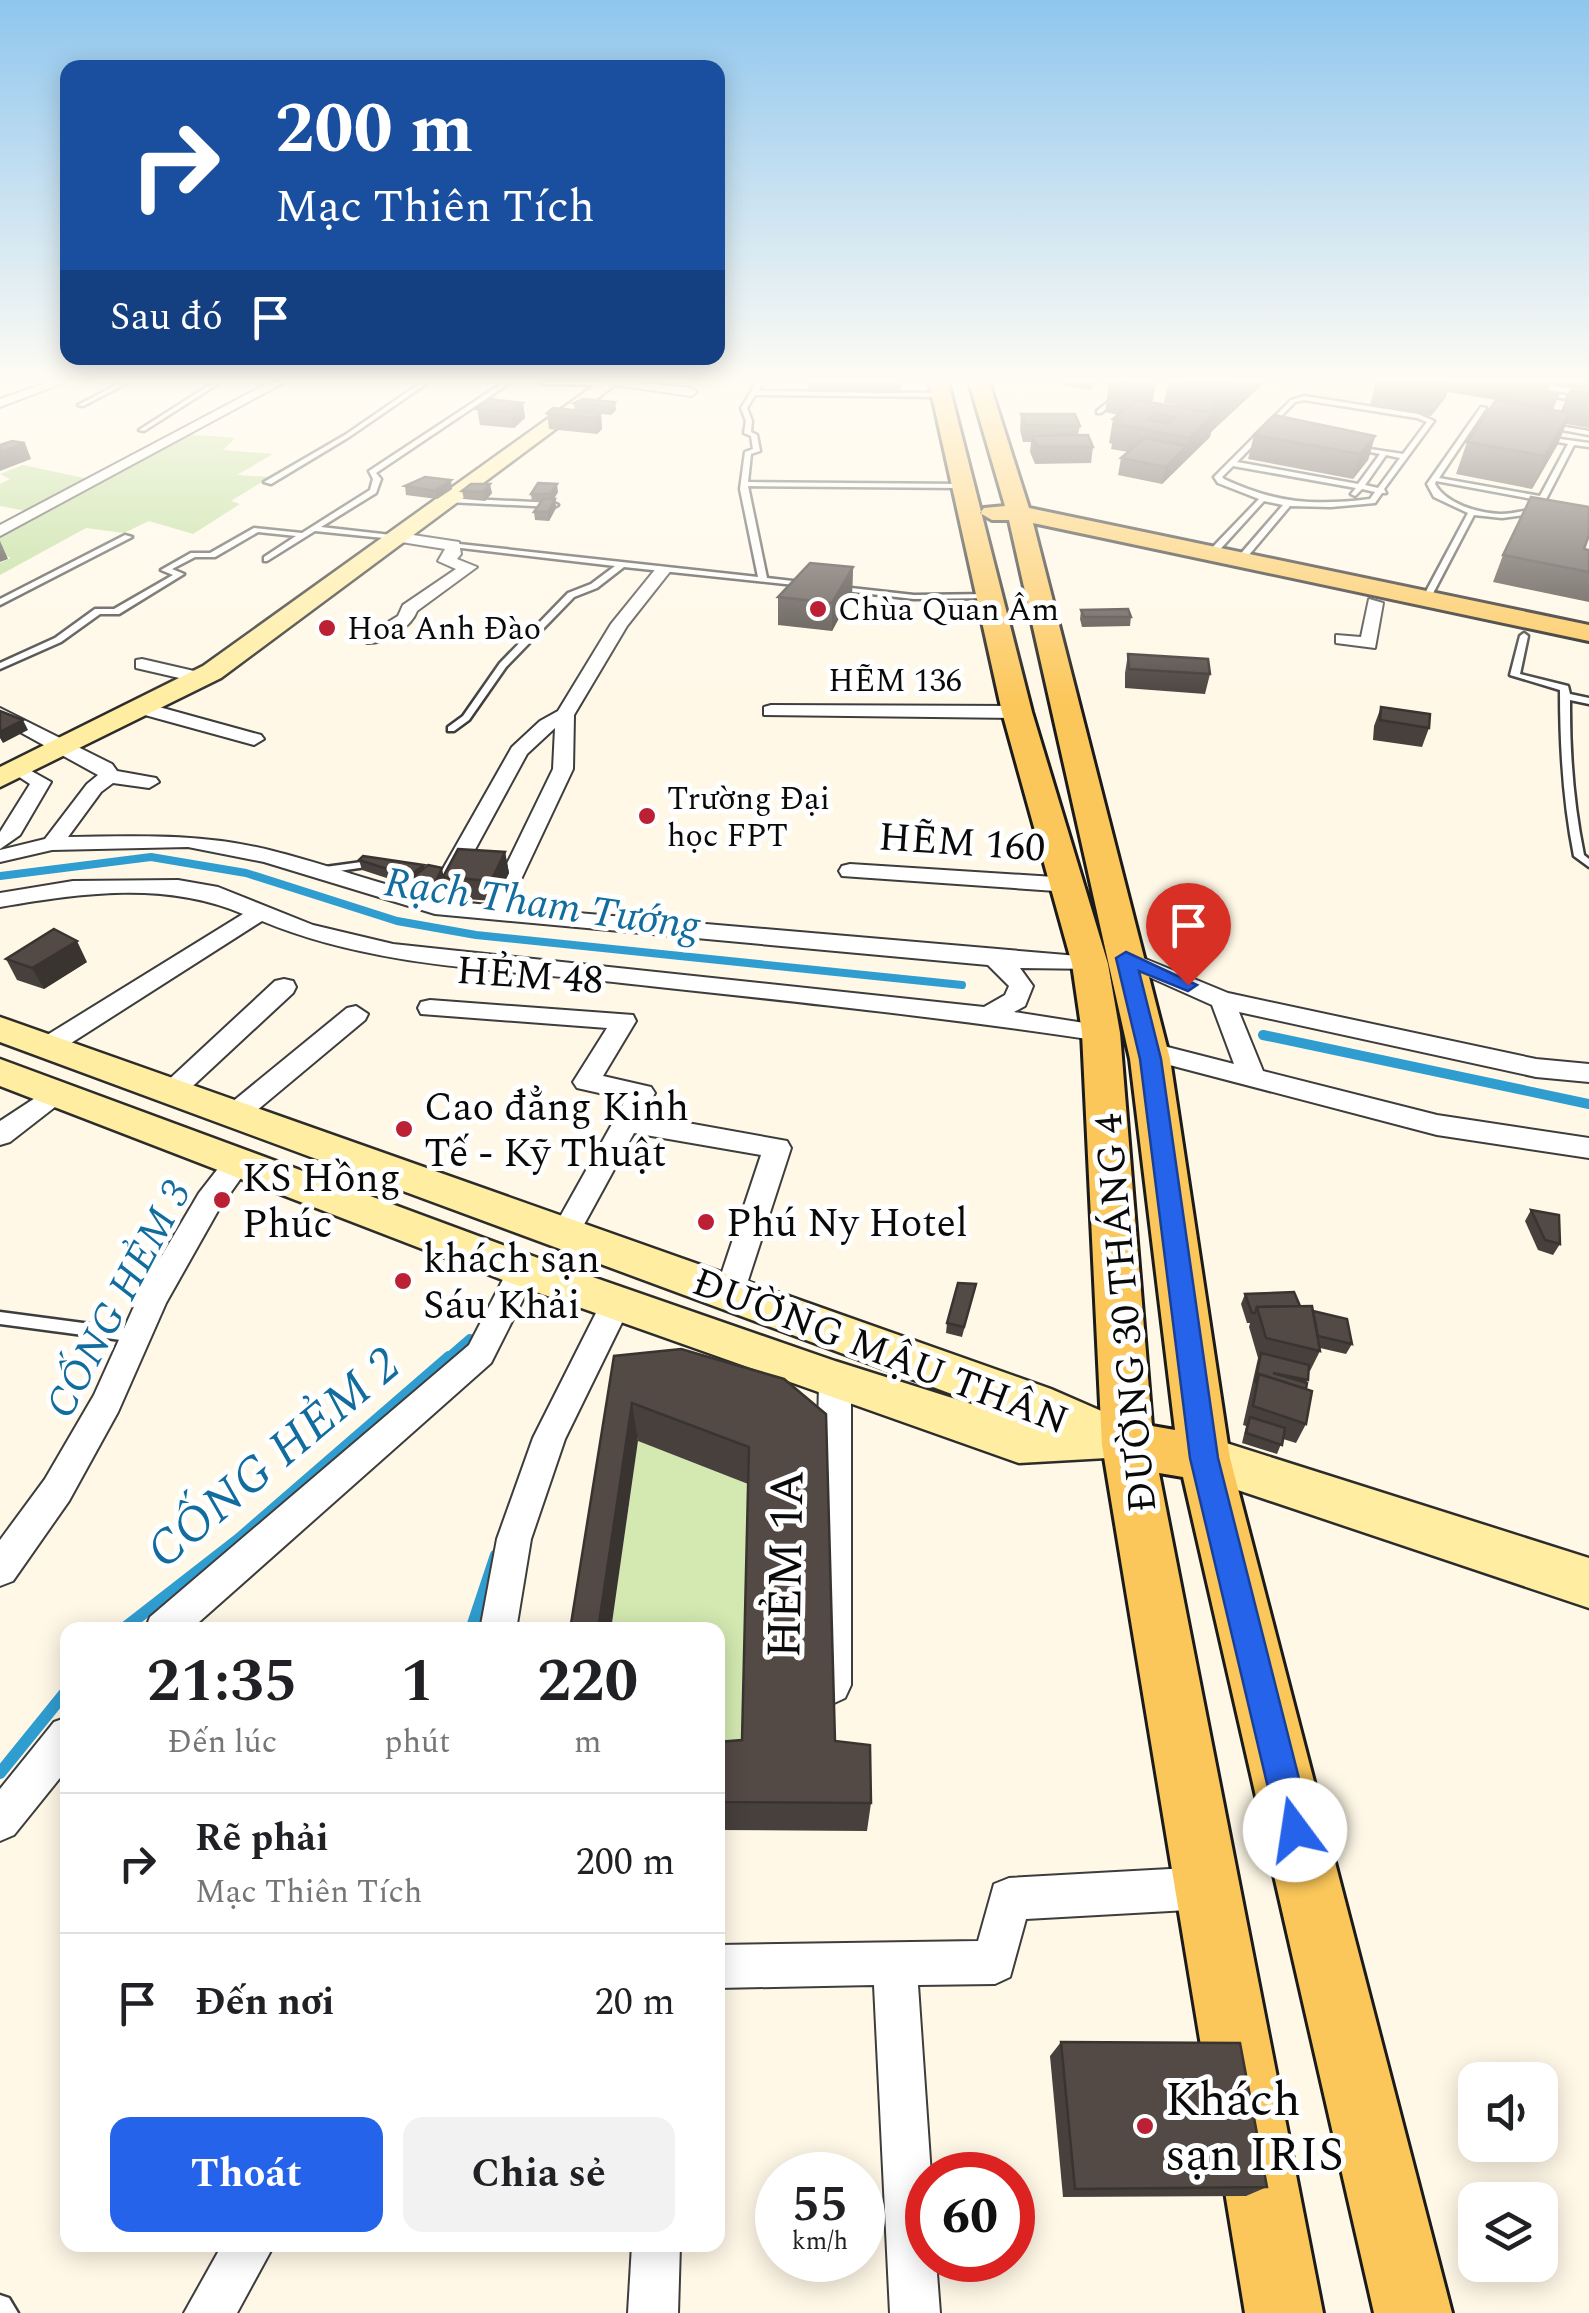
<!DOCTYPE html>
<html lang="vi">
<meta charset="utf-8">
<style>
:root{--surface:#fff;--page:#f2f2f2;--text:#202124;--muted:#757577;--line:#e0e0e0;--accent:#2563eb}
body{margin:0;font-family:Spectral,serif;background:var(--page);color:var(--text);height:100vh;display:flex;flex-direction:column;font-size:38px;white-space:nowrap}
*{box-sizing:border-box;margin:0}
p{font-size:32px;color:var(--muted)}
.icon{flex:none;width:55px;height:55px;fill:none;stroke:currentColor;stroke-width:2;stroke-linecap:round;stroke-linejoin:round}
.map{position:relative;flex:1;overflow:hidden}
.panel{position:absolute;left:60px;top:1622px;width:665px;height:630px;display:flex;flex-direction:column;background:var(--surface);border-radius:20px;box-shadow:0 5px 25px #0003}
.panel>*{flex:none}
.banner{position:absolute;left:60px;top:60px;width:665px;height:305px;border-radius:20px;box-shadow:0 5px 25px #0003;background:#1a4fa0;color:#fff;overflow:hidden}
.fabs{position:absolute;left:1458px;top:2062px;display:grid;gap:20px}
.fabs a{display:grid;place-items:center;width:100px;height:100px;border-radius:20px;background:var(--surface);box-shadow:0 5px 25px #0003;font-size:50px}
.speed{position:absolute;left:755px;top:2152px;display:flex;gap:20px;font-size:50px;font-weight:700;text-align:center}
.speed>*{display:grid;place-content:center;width:130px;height:130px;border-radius:50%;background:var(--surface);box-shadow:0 5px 25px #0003;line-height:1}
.speed small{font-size:25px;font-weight:400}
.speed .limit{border:15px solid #d22;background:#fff;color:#111}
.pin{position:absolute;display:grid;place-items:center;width:85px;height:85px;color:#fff;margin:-102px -42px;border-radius:50% 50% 50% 0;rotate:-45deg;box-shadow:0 0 10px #0007}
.pin .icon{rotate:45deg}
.me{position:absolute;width:110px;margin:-55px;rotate:346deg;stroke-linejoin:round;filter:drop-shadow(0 0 8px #0008)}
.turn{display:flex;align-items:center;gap:35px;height:210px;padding:0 50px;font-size:45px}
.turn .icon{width:130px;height:130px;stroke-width:2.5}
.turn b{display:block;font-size:70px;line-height:85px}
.then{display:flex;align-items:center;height:95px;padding:0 50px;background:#0003;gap:20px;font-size:38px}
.eta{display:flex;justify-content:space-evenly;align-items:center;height:170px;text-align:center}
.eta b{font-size:60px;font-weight:700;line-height:70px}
.action{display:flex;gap:20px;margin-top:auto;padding:20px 50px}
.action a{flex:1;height:115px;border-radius:20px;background:var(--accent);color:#fff;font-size:40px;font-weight:700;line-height:115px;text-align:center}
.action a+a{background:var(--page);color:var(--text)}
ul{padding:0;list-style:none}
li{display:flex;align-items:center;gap:30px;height:140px;padding:0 50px;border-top:2px solid var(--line)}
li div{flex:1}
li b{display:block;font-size:38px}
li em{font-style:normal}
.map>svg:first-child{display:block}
</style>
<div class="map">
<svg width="1589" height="2313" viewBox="0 0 1589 2313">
<rect width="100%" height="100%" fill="#fff8e7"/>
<path fill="#d3e9b1" d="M638,1441L750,1485L745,1770L718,1772V1630H611Z"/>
<path fill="#b7da90" d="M184,434L235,438L223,450L273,454L237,475L270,477L231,501L240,504L193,534L149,521L124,533L86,528L0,575V563L11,558L0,553V533L36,513L0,506V484L10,479L0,474L23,465L93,480Z"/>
<path fill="#e4f0c3" d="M1286,382H1321L1373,390L1362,403L1278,390Z"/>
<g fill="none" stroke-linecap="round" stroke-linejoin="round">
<path stroke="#309dd0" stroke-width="8" d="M0,876L151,857L246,873L397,921L476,935L962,985"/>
<g stroke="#309dd0" stroke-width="10">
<path d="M1263,1035L1589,1104"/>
<path d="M447,1359L470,1339"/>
</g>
<g stroke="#309dd0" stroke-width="12">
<path d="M122,1630L239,1539L449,1357"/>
<path d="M471,1630L496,1555"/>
<path d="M0,1773L68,1689"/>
</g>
<defs>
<g id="lane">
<path d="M122,382H129L83,406L78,405Z"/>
<path d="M214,382H221L144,431L139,430Z"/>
<path d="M422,382H429L349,437L271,484L264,482L345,435Z"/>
<path d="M504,382H511L376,473L381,479L376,493L321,527L400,536H403V540L315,531L267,561H264V557L296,536L258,532L215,557H195L172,569L184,574L119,614H100L61,642L0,669V663L55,638L95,609H114L173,575L161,570L191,553H210L254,528L302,533L370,490L373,479L369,471Z"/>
<path d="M539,382H610L611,383L608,385L542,384Z"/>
<path d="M757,382H763L758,391L941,393L944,395L941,397L755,395L747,408L752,421L751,432L757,435L760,451L751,454L748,482L962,484L966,486L962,488L748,486L767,578L810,583H813V587L624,567L597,588L574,597L506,667L469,720L454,731H448V727L463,716L500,663L568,593L591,584L615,566L453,547H450V543L758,577L740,489L745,452L753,449L751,436L744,433L746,421L741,408Z"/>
<path d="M1122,382H1128L1133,387L1101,413H1097V411L1126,387Z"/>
<path d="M1540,391L1589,399V403L1538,394Z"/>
<path d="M1304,396L1418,414L1434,421L1384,489L1386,493H1382L1375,503L1331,507L1290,506L1243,562H1237V558L1283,505L1264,501L1214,556H1208V552L1259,499L1218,483L1214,477L1291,400ZM1304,400L1417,418L1427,422L1403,454L1350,446V448L1380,454L1358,484L1237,462L1295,402ZM1386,455L1400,458L1378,488L1365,485ZM1233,466L1356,488L1351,494L1355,496L1362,489L1375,492L1370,499C1314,506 1275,503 1224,479L1222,477Z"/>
<path d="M1481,407L1486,408L1439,478L1540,496L1568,444L1539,438V436L1589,443V447L1574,445L1539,513L1502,518L1474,515L1430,599L1423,601L1422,599L1468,513L1434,497L1427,484ZM1436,481L1538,500L1533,509C1523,511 1511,514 1500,514C1478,513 1446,504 1435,484Z"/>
<path d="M1548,424L1589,431V435L1546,427Z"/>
<path d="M450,498L554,503L558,505L554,507L447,502L446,500Z"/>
<path d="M125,535L132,537L0,605V599Z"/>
<path d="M833,586L914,595L990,594L994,596L990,598L914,599L836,590L832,588Z"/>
<path d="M1524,633L1528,636L1520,674L1568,686L1570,694L1589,698V704L1570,700V709C1570,758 1574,807 1584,855L1589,859V867L1574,856C1563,801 1560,746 1560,690L1510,675L1520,636Z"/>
<path d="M376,860L381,863L380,865L318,874L313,871L318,868Z"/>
<path d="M0,1312L136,1330L141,1331L144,1336L141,1341L136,1342L0,1324Z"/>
<path d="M0,2295L9,2298L18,2313H0Z"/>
</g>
<g id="street">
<path d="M49,382H66L0,407V399Z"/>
<path d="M270,382H285L0,536V525Z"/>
<path d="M630,382L691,388L697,392L691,396L602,383Z"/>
<path d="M400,533L459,542L461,554L457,559L477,567L417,611C411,628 384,644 367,643V635L398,616L403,605L456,569L438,561L445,549L395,541L392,538Z"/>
<path d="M658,566L672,569L627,626L574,715L573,769L508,907L1090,957L1098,959L1102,964L1098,969L1020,968L1033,986L1025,1006L1014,1012L1110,1027L1114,1033L1110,1039L1101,1041C936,1016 770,999 604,981C490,969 370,966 262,921L57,1052H39L35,1046L39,1040L243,914C165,881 82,893 0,907V893L73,881L178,880L218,887L313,925L393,944L984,1007L1005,995L1009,986L988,965L435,914L264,862L188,847L52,850L0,862V850L45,839L87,784L98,775L0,721V708L112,764L117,771L156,778L159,782L149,788L113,783L101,792L68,837C138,836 204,833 273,851C345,869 412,898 487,905L553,769L555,728L527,754L459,879L451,881L440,874L512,747L540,721L558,711L611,624Z"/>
<path d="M1369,599L1383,603L1375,648L1336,643V635L1361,637Z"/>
<path d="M142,659L207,674L210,678L201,683L136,668V660Z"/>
<path d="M141,702L261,735L264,739L254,745L134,712L132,708Z"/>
<path d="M771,705L1017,706L1026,712L1017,718L764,715V707Z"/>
<path d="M17,763L51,782L20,835L0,849V832L30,784L7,769Z"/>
<path d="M850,864L1070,878L1081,885L1070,892L842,876L839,871L842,866Z"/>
<path d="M1126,951L1228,993L1536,1059L1589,1064V1082L1536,1077L1239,1012L1263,1071L1437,1115L1589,1138V1158L1437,1135L1139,1057L1135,1051L1139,1045L1148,1042L1234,1064L1212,1005L1118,963L1114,958L1118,953Z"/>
<path d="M284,979L293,981L296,987L293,993L181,1097H163L159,1091L163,1085L275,981Z"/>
<path d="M430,1000L633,1015L636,1021L603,1076L651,1087L655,1093L643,1115L787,1141L791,1148L741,1302L730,1305L719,1302L715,1293L761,1155L634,1133L575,1241L565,1244L555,1241L551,1233L626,1099L577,1088L573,1082L607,1028L421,1014L418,1008L421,1002Z"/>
<path d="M356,1006L368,1014L365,1020L244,1121H226L222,1114L226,1107L347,1008Z"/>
<path d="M55,1085L64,1088L68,1094L64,1100L10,1142L0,1145V1121Z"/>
<path d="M237,1154L247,1157L251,1164L219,1209L166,1303L118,1412L69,1501L13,1581L0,1586V1540L45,1479L94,1395L141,1291L199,1193L227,1157Z"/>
<path d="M523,1258L534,1262L538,1270L491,1363L190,1630H145L150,1617L469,1345L512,1262Z"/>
<path d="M616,1292L627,1295L631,1304L565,1439L531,1539L516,1630H480L497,1539L533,1438L605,1295Z"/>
<path d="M835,1367L846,1371L851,1381V1685L845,1698L832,1704L819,1698L813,1685L819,1381L824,1371Z"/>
<path d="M68,1717V1768L14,1835L0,1841V1789L54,1722Z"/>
<path d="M1206,1867L1221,1873L1227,1888L1221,1903L1206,1909L1026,1919L1010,1977L995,1984L918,1985L931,2175H928V2260H936L940,2313H890L874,1985L718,1988V1945L978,1941L994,1884L1009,1878Z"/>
<path d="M222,2245H274L237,2313H184Z"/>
<path d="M632,2245H680L678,2313H628Z"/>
</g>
<g id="secondary">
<path d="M599,382H619L221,678L0,787V767L203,666Z"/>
<path d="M0,1017L1051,1389L1145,1430L1152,1445L1145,1460L1128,1466L1107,1458L1019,1463L508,1282L0,1086V1059L538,1258L835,1361L1025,1421L0,1042Z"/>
<path d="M1204,1436L1589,1558V1608L1187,1473L1180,1458L1187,1443Z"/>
</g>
<path id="primary" d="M929,382H948L1032,712L1108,964L1120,1033L1152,1426L1175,1430L1130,1059L1009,520H992L980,513L984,508L1005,506L969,382H989L1029,508L1589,625V641L1033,523L1170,1059L1230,1458L1452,2313H1374L1183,1477L1159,1473L1323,2313H1245L1102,1445L1082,1033L1072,964L1002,712Z"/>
</defs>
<use href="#lane" stroke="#3d3d3d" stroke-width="5"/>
<use href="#street" stroke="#3d3d3d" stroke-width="4"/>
<use href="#secondary" stroke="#2c2c2c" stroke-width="5"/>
<use href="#primary" stroke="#1b1b1b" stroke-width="6"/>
<use href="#lane" fill="#fff" fill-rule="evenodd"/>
<use href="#street" fill="#fff" fill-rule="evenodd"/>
<use href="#secondary" fill="#ffeda2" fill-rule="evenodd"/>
<use href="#primary" fill="#fcc75a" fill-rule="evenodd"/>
</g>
<g fill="#47403c">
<path d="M808,382H902L901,393L808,392Z"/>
<path d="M1060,382H1095L1091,390L1064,386Z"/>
<path d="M1098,382H1156L1152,402L1176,407V405L1164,403L1168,382H1265L1211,432L1210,437L1162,484L1118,475L1121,458L1128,452L1111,449L1112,444L1109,443L1113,419L1118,415L1105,412L1109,384H1101Z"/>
<path d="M1376,382H1589V391L1550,385L1547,393L1558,395L1553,410L1561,411L1566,398L1589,393V428L1566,424L1558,444L1532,489L1456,474L1467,442L1496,400L1447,392L1446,397L1431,416L1370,405Z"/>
<path d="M615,402L616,410L611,415L601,414L602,429L597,434L549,429L547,413L575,411L574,403Z"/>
<path d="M523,403L525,418L514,428L480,425L477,409Z"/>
<path d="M1021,414L1080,426L1078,435L1093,447L1091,463L1035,464L1030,452L1031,442H1023L1020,430Z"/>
<path d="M1254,435L1375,436L1368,460L1353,479L1248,459Z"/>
<path d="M405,486L452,489L437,499L406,495Z"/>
<path d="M462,491L492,493L485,501L464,499Z"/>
<path d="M558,492L554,499H555L556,508L549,521L535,520L534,512L541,502H532L531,494Z"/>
<path d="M1584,549L1589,550V602L1493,582L1503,555Z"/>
<path d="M853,567L852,594L832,631L778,625V597Z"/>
<path d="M1081,610L1131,617L1130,626L1082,627L1080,619Z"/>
<path d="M1128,654L1210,674L1205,694L1125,688V673Z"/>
<path d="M1381,707L1429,728L1422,747L1373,740L1374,726Z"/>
<path d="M505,852L509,873L495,901L448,898L444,880L437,895L415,887L414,884L411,886L362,870L359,860L444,876Z"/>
<path d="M6,959L87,962L44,989L17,980Z"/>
<path d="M1531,1210L1560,1244L1553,1255L1538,1250L1525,1221Z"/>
<path d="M976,1284L962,1337L946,1333L947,1323Z"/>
<path d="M1245,1294L1300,1306L1313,1311L1352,1344L1346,1354L1320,1348V1351L1310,1371L1308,1370L1306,1389V1424L1296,1443L1283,1439L1277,1454L1242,1443L1246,1426L1243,1425L1258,1358L1249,1327L1250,1323H1247L1241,1304Z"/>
<path d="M614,1356L784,1379L835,1741L871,1803L867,1831L718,1830V1742L742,1740L748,1484L638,1441Z"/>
<path d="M1061,2042L1267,2187L1246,2196L1063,2197L1050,2056Z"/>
</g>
<g fill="#3a3431">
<path d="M1145,382H1156L1151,409L1139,419Z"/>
<path d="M1227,382H1265L1211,432L1210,437L1162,484L1165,467L1187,446L1189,438L1210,418L1216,392Z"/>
<path d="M1447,382H1451L1446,397L1431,416L1439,392Z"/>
<path d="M615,402L616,410L611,415V407Z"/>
<path d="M523,403L525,418L514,428L511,412Z"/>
<path d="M601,413L602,429L597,434L595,418Z"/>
<path d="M1570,413L1558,444L1532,489L1545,456Z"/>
<path d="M1375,436L1368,460L1353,479L1360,454Z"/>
<path d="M25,443L31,459L0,471V452Z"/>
<path d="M451,480L452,489L437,499L435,491Z"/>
<path d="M490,484L492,493L485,501L483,492Z"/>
<path d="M557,484L558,492L551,503L550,494Z"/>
<path d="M555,499L556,508L549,521L548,512Z"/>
<path d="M0,541L8,559L0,562Z"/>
<path d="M853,567L852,594L832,631V603Z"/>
<path d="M23,720L28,730L3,743L0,738V732Z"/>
<path d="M505,852L509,873L495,901L491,881Z"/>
<path d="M424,865L426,875L413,877L414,884L411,886L409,876Z"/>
<path d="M442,868L444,879L437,895L434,885Z"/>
<path d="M77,941L87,962L44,989L32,968Z"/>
<path d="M632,1403L638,1441L611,1630H598Z"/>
</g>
<g fill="#534a46" stroke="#3a3431" stroke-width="2.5" fill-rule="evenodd">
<path d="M1185,382H1227L1216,392L1180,386Z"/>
<path d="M1376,382H1447L1439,392Z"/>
<path d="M1511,388L1558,395L1552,407L1504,399Z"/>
<path d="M1571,390L1589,393V402L1566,398Z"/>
<path d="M489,399L523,403L511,412L477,409Z"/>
<path d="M583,399L615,402L611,407L574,403Z"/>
<path d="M1136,400L1215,413L1189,438L1115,424L1120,420L1113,419ZM1155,413L1175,417L1168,424L1148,420Z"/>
<path d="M1496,400L1570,413L1545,456L1467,442Z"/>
<path d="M553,408L601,413L595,418L547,413Z"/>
<path d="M1021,414H1075L1080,426L1025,425Z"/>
<path d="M1274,415L1375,436L1360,454L1254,435Z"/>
<path d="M1088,435L1093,447H1037L1032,436Z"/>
<path d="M1144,438L1187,446L1165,467L1121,458Z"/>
<path d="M12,441L25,443L0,452V445Z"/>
<path d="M425,477L451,480L435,491L405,486Z"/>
<path d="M538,483L557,484L550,494H531Z"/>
<path d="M471,484H490L483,492L462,491Z"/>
<path d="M1531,497L1589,507V535L1584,549L1589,550V572L1503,555Z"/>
<path d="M543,499H555L548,512H534Z"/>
<path d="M810,563L853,567L832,603L778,597Z"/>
<path d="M1128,609L1131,617H1084L1081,610Z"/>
<path d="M1128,654L1208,659L1210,674L1129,669Z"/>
<path d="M1381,707L1430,714L1429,728L1380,720Z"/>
<path d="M0,711L23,720L0,732Z"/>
<path d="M458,849L505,852L491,881L443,877Z"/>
<path d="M363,856L424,865L409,876L359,860Z"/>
<path d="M428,865L442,868L434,885L413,877Z"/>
<path d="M54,929L77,941L32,968L6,959Z"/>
<path d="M1531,1210L1559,1215L1560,1244L1545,1240Z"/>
<path d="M958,1283L976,1284L964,1327L947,1323Z"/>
<path d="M1294,1292L1300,1306L1257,1307L1255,1313H1252L1245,1294Z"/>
<path d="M1312,1306L1320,1351L1266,1338L1257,1307Z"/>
<path d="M1313,1311L1347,1319L1352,1344L1318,1336Z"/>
<path d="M681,1349L784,1379L826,1414L835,1741L870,1745L871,1803L718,1802V1742L742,1740L749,1447L632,1403L598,1630H570L614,1356Z"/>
<path d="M1261,1353L1309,1365L1308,1380L1273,1373L1307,1383L1306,1389L1259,1374L1255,1383Z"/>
<path d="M1259,1374L1312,1391L1306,1424L1253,1406Z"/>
<path d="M1250,1417L1285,1428L1282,1445L1246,1433Z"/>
<path d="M1061,2042L1240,2043L1267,2187L1075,2189Z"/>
</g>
<linearGradient id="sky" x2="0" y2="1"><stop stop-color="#8fc6ee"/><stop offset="0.54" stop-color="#fffcf4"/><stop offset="1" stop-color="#fffcf4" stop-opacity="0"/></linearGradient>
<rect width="1589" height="705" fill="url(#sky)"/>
<path fill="#2563eb" stroke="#184099" stroke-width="2.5" d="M1126,952L1197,985L1188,991L1139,971L1161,1059L1218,1458L1312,1830L1307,1841L1295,1846L1283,1841L1278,1830L1190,1458L1140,1059L1116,958Z"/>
<g fill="#bc2034" stroke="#fff" stroke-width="4">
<circle cx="818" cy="609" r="10"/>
<circle cx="327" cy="628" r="10"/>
<circle cx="647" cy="816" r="10"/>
<circle cx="404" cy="1129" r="10"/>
<circle cx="222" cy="1200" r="10"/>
<circle cx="706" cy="1222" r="10"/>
<circle cx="403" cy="1281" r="10"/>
<circle cx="1145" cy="2126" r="10"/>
</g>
<g text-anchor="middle" stroke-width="10" stroke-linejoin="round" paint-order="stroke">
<g font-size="32" fill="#0a0a0a" stroke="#fff" text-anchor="start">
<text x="838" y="620">Chùa Quan Âm</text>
<text x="347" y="639">Hoa Anh Đào</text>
<text x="667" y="809">Trường Đại<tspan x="667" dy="37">học FPT</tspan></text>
</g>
<g font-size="32" fill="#0a0a0a" stroke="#fff">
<text x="895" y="691">HẼM 136</text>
</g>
<g font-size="40" fill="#0a0a0a" stroke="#fff">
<text transform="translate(962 841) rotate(4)" y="14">HẼM 160</text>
<text transform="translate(530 974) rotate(4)" y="14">HẺM 48</text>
<text transform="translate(1124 1313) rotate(-95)" y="14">ĐƯỜNG 30 THÁNG 4</text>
<text transform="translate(881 1350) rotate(21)" y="14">ĐƯỜNG MẬU THÂN</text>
</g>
<g font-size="40" fill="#0a0a0a" stroke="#fff" text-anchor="start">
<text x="424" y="1120">Cao đẳng Kinh<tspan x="424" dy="46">Tế - Kỹ Thuật</tspan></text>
<text x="242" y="1191">KS Hồng<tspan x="242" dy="46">Phúc</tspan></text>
<text x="726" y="1236">Phú Ny Hotel</text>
<text x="423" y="1272">khách sạn<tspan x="423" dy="46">Sáu Khải</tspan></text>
</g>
<g font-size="42" font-style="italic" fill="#126c9d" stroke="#fff">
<text transform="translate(542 902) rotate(8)" y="15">Rạch Tham Tướng</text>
<text transform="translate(117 1298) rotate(-62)" y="15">CỐNG HẺM 3</text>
</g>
<g font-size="48" fill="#0a0a0a" stroke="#fff">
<text transform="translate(784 1564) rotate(-89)" y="17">HẺM 1A</text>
</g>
<g font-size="48" fill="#0a0a0a" stroke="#fff" text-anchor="start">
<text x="1165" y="2115">Khách<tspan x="1165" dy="55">sạn IRIS</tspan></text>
</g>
<g font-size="50" font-style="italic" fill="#126c9d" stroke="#fff">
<text transform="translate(272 1456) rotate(-40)" y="18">CỐNG HẺM 2</text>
</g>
</g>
</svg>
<div class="fabs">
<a><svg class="icon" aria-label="sound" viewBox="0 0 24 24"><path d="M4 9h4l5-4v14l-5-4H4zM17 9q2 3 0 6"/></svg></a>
<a><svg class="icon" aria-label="layers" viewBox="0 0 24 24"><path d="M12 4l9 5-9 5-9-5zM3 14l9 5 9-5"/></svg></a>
</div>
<div class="speed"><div>55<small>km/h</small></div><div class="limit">60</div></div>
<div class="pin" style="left:1188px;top:985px;background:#d93025"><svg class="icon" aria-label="arrive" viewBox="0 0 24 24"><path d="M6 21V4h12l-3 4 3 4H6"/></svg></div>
<svg class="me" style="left:1295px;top:1830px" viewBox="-20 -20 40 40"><circle r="19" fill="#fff"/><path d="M0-13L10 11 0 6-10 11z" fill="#2563eb"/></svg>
<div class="banner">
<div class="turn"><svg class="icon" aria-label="right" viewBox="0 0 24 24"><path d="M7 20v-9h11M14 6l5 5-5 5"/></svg><div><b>200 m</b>Mạc Thiên Tích</div></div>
<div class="then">Sau đó<svg class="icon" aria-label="arrive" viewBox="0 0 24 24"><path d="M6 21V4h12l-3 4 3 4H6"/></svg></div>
</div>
<section class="panel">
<div class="eta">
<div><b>21:35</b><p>Đến lúc</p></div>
<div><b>1</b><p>phút</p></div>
<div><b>220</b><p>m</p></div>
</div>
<ul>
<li><svg class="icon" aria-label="right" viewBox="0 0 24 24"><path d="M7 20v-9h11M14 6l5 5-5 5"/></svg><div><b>Rẽ phải</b><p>Mạc Thiên Tích</p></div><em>200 m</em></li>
<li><svg class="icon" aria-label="arrive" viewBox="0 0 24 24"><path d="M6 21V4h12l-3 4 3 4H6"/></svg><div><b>Đến nơi</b></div><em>20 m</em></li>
</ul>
<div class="action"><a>Thoát</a><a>Chia sẻ</a></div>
</section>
</div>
